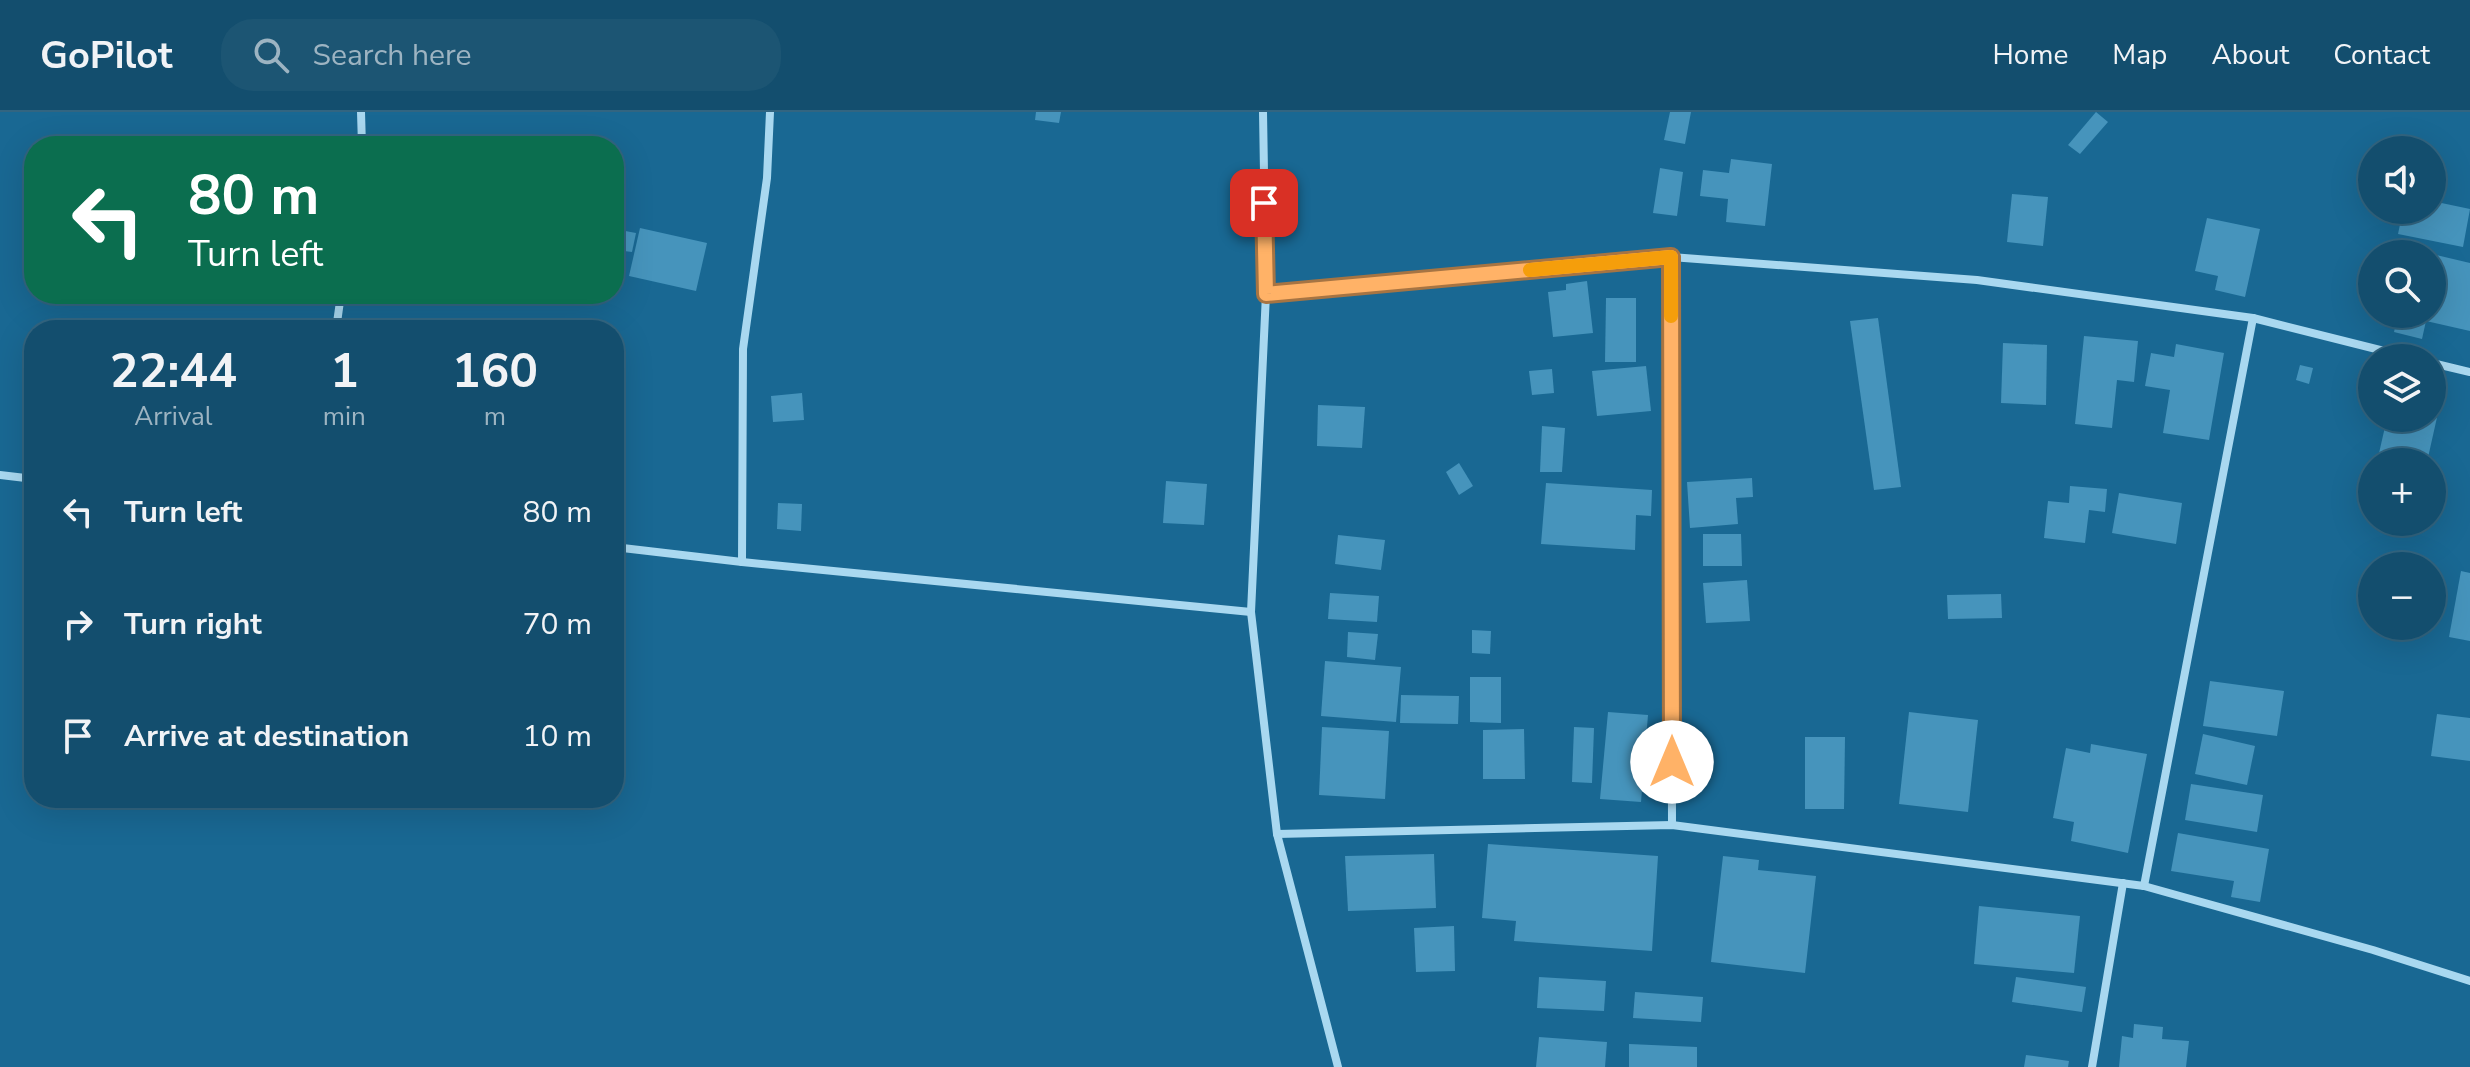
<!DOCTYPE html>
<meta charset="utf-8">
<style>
:root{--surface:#134e6e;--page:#1c5573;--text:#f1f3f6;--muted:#9db4c2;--line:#326581}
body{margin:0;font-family:"Nunito Sans",sans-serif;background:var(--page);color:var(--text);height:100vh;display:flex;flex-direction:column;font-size:30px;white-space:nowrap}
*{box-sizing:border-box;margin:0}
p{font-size:26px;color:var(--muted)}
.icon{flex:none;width:44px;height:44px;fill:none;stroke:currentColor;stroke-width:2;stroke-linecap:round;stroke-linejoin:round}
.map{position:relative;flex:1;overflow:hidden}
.side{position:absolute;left:24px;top:208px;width:600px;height:488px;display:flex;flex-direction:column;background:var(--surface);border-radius:32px;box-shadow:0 8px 32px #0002,0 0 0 2px var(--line)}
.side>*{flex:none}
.guide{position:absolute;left:24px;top:24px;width:600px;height:168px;border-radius:32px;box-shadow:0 8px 32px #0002,0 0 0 2px var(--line);background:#0b6e4f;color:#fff;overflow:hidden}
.controls{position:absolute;left:2358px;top:24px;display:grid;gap:16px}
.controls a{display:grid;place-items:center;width:88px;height:88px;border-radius:50%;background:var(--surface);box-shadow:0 8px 32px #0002,0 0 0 2px var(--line);font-size:40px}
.pin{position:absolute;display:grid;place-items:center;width:68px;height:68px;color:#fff;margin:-34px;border-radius:16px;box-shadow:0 4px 12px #0006}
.me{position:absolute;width:88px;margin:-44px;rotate:0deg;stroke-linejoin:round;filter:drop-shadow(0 0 6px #0008)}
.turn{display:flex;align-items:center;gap:28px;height:168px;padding:0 32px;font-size:36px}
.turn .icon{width:104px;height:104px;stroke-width:2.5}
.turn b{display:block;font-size:56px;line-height:68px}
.eta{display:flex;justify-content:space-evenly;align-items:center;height:136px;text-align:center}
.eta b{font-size:48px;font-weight:700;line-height:56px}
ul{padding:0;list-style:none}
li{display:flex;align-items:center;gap:24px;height:112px;padding:0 32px}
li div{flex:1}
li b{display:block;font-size:30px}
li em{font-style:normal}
header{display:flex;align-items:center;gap:48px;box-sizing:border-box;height:112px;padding:0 40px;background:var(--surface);border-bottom:2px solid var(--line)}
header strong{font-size:38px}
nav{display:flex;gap:44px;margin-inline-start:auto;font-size:28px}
.search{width:560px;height:72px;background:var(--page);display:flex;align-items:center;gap:20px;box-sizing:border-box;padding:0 28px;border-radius:32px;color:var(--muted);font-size:30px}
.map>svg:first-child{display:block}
</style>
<header>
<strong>GoPilot</strong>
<div class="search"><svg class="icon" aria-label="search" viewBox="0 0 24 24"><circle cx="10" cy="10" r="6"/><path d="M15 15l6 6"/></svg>Search here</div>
<nav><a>Home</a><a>Map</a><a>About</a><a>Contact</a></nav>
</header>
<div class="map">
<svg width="2470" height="955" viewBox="0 0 2470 955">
<rect width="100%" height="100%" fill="#196893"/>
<g fill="#4694bc">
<path d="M1036,0H1061L1059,11L1035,8Z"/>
<path d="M1670,0H1691L1685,32L1664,28Z"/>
<path d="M2096,0L2108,10L2080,42L2068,33Z"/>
<path d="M1731,47L1772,52L1765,114L1726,110L1728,87L1700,84L1703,58L1729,61Z"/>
<path d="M1660,56L1683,60L1677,104L1653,101Z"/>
<path d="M2012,82L2048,85L2043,134L2007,130Z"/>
<path d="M2432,89L2470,97L2463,135L2398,122L2403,98H2432Z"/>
<path d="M2207,106L2260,117L2245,185L2215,178L2218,164L2195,159Z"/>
<path d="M640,116L707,131L696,179L629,164Z"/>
<path d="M620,118L636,121L632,140L616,138Z"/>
<path d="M2432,142L2470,151V219L2426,209L2422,227L2394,220L2398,202H2432Z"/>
<path d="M1587,169L1593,221L1553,225L1548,180L1566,178V172Z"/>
<path d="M1606,186H1636V250H1605Z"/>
<path d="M1878,206L1901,375L1874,378L1850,209Z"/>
<path d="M2084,224L2138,229L2134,270L2117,268L2112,316L2075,312Z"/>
<path d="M2003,231L2047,233L2046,293L2001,291Z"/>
<path d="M2176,232L2224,241L2209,328L2163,321L2170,278L2145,274L2151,241L2174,245Z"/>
<path d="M2300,253L2313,256L2309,272L2296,268Z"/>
<path d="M1646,254L1651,299L1597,304L1592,259Z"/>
<path d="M1552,257L1554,281L1532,283L1529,259Z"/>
<path d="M802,281L804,308L773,310L771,284Z"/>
<path d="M2432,291L2440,292L2427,350H2377L2387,306H2432Z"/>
<path d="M1318,293L1365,295L1362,336L1317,334Z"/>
<path d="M1542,314L1565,316L1562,360H1540Z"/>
<path d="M1459,351L1473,374L1459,383L1446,360Z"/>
<path d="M1752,366L1753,385L1736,386L1738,412L1690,416L1687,370Z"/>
<path d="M1166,369L1207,372L1204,413L1163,411Z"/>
<path d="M1546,371L1652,378L1651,404L1636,403L1635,438L1541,432Z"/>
<path d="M2070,374L2107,377L2105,400L2089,398L2085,431L2044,426L2048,389L2069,391Z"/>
<path d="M2119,381L2182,391L2176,432L2112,421Z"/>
<path d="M778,391L802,392L801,419L777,417Z"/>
<path d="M1703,422H1741L1742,454H1703Z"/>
<path d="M1338,423L1385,428L1381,458L1335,452Z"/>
<path d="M2461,459L2470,461V529L2449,525Z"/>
<path d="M1747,468L1750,509L1706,511L1703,471Z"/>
<path d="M1330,481L1379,484L1377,510L1328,507Z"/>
<path d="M2001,482L2002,506L1948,507L1947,483Z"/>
<path d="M1472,518L1491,519L1490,542L1472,541Z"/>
<path d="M1348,520L1378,522L1375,548L1347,545Z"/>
<path d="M1325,549L1401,555L1396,610L1321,604Z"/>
<path d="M1470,565H1501V611L1470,610Z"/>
<path d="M2210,569L2284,579L2277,624L2203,614Z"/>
<path d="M1401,583L1459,584L1458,612L1400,611Z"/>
<path d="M1608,600L1648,603L1641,690L1600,687Z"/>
<path d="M1909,600L1978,608L1968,700L1899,692Z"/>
<path d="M2437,602L2470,606V649L2431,644Z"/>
<path d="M1322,615L1389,619L1385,687L1319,683Z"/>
<path d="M1574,615L1594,616L1592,671L1572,670Z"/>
<path d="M1524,617L1525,667H1483V618Z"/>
<path d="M2203,622L2255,634L2247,673L2195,662Z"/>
<path d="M1805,625H1845L1844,697H1805Z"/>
<path d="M2091,632L2147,642L2128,741L2071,729L2074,710L2053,706L2066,636L2090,641Z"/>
<path d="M2191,672L2263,683L2257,720L2185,708Z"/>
<path d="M2178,721L2269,737L2260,790L2231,785L2234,769L2171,759Z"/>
<path d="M1488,732L1658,744L1652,839L1514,829L1516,809L1482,806Z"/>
<path d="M1434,742L1436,796L1348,799L1345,744Z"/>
<path d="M1723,744L1759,748L1758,758L1816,764L1805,861L1711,850Z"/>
<path d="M1979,794L2080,804L2074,861L1974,852Z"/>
<path d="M1454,814L1455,859L1416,860L1414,816Z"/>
<path d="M1539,865L1606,869L1604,899L1537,896Z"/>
<path d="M2016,865L2086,875L2082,900L2012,890Z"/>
<path d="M1635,880L1703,885L1701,910L1633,906Z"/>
<path d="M2134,912L2163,915L2162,927L2189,929L2186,955H2119L2122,924L2133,926Z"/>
<path d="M1539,925L1607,930L1605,955H1536Z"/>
<path d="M1629,932L1697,935V955H1629Z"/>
<path d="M2026,943L2069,949L2068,955H2024Z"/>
</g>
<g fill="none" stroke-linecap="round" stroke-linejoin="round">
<g stroke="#a9d8f0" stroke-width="8">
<path d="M361,0L362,34"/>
<path d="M1263,0L1266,182L1251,500L1277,722L1338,955"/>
<path d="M1671,145L1672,713"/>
<path d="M1266,182L1671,145L1977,168L2253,206L2412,246"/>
<path d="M336,218L341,182"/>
<path d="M2432,251L2470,260"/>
<path d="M0,363L34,367"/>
<path d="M614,435L742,450L1251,500"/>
<path d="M742,450L743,237L767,66L770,0"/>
<path d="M1277,722L1672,713L2144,774L2373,838L2470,869"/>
<path d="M2144,774L2253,206"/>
<path d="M2092,955L2123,771"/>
</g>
</g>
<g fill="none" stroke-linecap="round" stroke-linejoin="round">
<defs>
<path id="route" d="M1264,91L1266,182L1671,145L1672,650"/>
</defs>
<use href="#route" stroke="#a67443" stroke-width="20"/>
<use href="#route" stroke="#ffb267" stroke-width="14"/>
<path stroke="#f59e0b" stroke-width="14" d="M1530,158L1671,145V204"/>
</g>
</svg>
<div class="controls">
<a><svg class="icon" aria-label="sound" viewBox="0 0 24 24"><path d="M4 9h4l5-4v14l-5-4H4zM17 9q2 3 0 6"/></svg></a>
<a><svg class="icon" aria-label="search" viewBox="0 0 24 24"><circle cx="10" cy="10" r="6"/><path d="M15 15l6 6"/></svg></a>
<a><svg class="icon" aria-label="layers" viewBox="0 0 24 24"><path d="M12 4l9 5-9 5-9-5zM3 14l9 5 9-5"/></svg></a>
<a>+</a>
<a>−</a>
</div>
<div class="pin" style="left:1264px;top:91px;background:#d93025"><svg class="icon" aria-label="arrive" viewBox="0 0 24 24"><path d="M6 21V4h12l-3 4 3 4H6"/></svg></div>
<svg class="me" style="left:1672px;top:650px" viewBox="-20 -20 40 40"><circle r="19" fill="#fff"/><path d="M0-13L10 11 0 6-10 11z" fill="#ffb267"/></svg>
<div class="guide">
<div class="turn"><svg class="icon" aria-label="left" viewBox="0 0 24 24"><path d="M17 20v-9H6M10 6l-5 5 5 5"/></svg><div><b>80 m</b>Turn left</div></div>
</div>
<section class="side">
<div class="eta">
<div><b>22:44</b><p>Arrival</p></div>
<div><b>1</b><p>min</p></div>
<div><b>160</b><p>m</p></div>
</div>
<ul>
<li><svg class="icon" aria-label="left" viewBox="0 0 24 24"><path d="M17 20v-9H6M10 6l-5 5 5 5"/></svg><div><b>Turn left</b></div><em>80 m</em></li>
<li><svg class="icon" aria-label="right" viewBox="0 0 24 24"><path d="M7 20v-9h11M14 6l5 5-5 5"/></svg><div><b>Turn right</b></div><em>70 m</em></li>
<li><svg class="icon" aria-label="arrive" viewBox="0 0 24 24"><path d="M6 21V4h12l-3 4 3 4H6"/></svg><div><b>Arrive at destination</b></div><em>10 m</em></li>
</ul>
</section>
</div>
